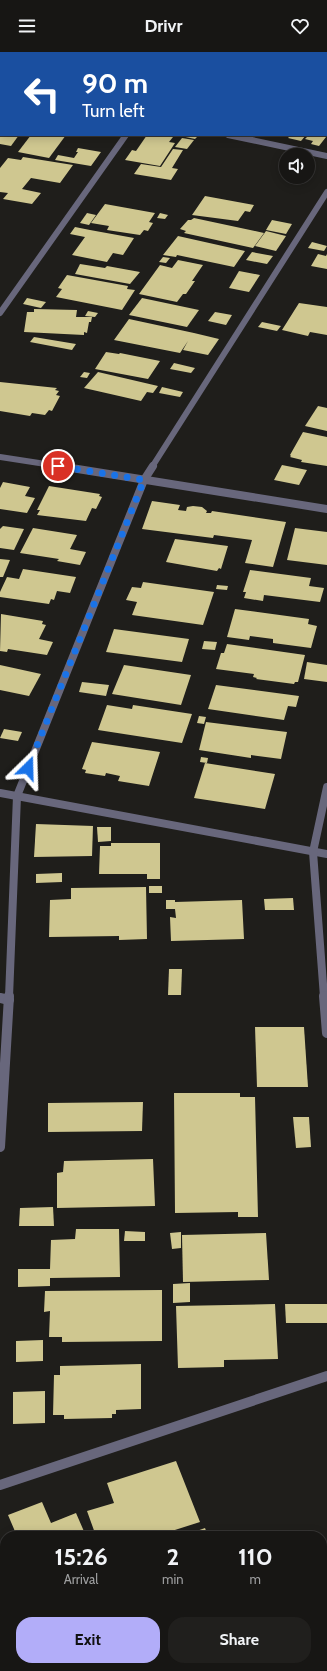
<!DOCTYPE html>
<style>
:root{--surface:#171614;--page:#201f1d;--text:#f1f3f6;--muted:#9e9fa0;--line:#363534;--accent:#b2adf9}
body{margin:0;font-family:Cabin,sans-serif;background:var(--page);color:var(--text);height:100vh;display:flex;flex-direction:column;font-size:15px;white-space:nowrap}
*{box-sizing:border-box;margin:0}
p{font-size:13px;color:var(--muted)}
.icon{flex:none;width:22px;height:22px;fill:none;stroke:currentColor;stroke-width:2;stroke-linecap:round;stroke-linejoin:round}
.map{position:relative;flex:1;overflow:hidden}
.drawer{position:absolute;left:0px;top:1479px;width:327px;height:140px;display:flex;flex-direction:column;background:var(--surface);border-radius:16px 16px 0 0;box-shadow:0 2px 10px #0003,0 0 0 1px var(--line)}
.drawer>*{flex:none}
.banner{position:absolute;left:0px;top:0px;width:327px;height:84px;box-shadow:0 2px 10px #0003,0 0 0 1px var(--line);background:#1a4fa0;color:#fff;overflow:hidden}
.tools{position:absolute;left:279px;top:96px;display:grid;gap:8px}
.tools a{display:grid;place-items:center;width:36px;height:36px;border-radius:50%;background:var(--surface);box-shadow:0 2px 10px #0003,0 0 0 1px var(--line);font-size:20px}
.pin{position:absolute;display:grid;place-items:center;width:34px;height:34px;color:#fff;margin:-17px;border:2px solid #fff;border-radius:50%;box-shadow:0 1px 4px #0007}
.me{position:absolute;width:44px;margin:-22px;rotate:22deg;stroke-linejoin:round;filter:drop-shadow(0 0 3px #0008)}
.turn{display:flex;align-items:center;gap:14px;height:84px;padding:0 16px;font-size:18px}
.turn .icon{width:52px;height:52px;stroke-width:2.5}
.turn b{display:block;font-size:28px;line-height:34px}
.eta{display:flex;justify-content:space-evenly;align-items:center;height:68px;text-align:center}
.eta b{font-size:24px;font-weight:700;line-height:28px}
.cta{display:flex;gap:8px;margin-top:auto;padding:8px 16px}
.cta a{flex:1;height:46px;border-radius:16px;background:var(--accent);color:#111;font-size:16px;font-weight:700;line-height:46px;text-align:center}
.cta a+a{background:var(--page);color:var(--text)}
header{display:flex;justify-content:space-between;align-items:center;height:52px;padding:0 16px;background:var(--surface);font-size:18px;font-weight:700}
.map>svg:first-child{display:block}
</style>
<header><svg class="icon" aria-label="menu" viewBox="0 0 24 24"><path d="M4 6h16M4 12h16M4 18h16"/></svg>Drivr<svg class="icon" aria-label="heart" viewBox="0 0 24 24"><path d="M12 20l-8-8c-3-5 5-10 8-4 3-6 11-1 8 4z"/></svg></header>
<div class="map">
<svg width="327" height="1619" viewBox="0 0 327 1619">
<rect width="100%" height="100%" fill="#1f1e1b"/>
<g fill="#cfc790">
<path d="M0,83H19L11,94L0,92Z"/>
<path d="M31,83H66L49,106L18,100Z"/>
<path d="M147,83L173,85L169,90L175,91L160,114L125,108L132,98L136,99Z"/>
<path d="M176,83H187L197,85L195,87Z"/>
<path d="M291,83H306L301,89L288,86Z"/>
<path d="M309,83H318L326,85L319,94L311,92L313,89L305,87Z"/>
<path d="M182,86L194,88L187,97L175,95Z"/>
<path d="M78,96L101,100L91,114L55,108L58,103L74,106L78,100H76Z"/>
<path d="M173,97L183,98L172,116L178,117L171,128L134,122L141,112L161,115Z"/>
<path d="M23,105L73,113L60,131L31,126L22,137L41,141L32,152L3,147L8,141L0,140V116L8,106L21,108Z"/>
<path d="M205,144L254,153L250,160L245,159L238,169L192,163Z"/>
<path d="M105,152L155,161L149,170L153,171L148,179L144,178L140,183L107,178L109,174L91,171Z"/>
<path d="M87,161L96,163L89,173L80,171Z"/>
<path d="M160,161L168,163L165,167L157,166Z"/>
<path d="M194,166L264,181L253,196L184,181L186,179L180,177L188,168H191Z"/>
<path d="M272,168L292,172L286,182L266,178Z"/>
<path d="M75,175L90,178L134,186L123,203L113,201L107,210L72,203L85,185L70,182Z"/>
<path d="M266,179L286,184L276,199L255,194Z"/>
<path d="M178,184L245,199L234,215L177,203L176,205L163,203Z"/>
<path d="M312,190L327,194L324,199L308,196Z"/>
<path d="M252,200L273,204L267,212L246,208Z"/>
<path d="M318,202L326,204L327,202V217L311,214Z"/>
<path d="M163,205L170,206L166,211L159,210Z"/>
<path d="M178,208L203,213L192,229H195L186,242H183L177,250L139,242L160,213L172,216Z"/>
<path d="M80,212L105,216L107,214L140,220L130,232L75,222Z"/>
<path d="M239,219L260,223L249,240L229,236Z"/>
<path d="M67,223L128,234L127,237L135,238L122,258L56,245L62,237L58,236Z"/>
<path d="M27,246L46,250L41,256L23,252Z"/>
<path d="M142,246L199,258L187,275L129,263Z"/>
<path d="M299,251L327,255V283L310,280L308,284L282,278Z"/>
<path d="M34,257L77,258L76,265H92L91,270H89L87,281L84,280V283L24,280L27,260H34Z"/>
<path d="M88,259L98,261L95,265L85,264Z"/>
<path d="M215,260L232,263L226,273L208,269Z"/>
<path d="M129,267L194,281L219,287L208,303L183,298L188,289L180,301L114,288Z"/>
<path d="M262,270L281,274L277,279L258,275Z"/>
<path d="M34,285L76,292L72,298L30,290Z"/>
<path d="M106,300L119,302L120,301L160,309L148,327L95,317Z"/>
<path d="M174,311L195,316L191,321L170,317Z"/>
<path d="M84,320L90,321L87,326L80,325Z"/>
<path d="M98,320L158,334L153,341L147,340L141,349L84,336Z"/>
<path d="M0,330L57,336L55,338L59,339L56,343L60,344L52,359L49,358L45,363L32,361L30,364L0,359Z"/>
<path d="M162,335L183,340L180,345L159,341Z"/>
<path d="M318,354L327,356V379L305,374Z"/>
<path d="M303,380L327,385V414L301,410L302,408L290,405L291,404L290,403Z"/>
<path d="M282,413L307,418L299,433L274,428Z"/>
<path d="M3,430L30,435L25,444L35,446L27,461L0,457V436Z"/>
<path d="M49,434L100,442L99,444L102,445L96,457L92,456L86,469L37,463L40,458H37Z"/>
<path d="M152,449L180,453L178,458L186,459L187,455L193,454L202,455L207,459L206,461H211L212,459L286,470L273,515L245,511L252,488L214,483L213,486L142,477Z"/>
<path d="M3,474L24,477L14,498L0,496V477Z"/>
<path d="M33,476L77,483L70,497L86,500L80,513L57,509L59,507L20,501Z"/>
<path d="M295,476L327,480V513L287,508Z"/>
<path d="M175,487L228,494L221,517L219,516L217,519L166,510Z"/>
<path d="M0,507L10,508L3,525H0Z"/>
<path d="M23,517L76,525L70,541L57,539L54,548L51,547L49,552L0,545V540L7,525L19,527Z"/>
<path d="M250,518L311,526L309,534L324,536L320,550L264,543L263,549L244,546L246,540H243Z"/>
<path d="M143,530L214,540L203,573L132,563L137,550L126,548L132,535L141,536Z"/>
<path d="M217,533L228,534L227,538L216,537Z"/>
<path d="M235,557L309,567L308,572L317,574L311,596L273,591V587L250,584L249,588L227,585Z"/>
<path d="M1,562L43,569L42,572L46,573L39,587L53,590L47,603L8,597L7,600L0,599Z"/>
<path d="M114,577L189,587L182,610L106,600Z"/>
<path d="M204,589L217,590L215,598L202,597Z"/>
<path d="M227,592L305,603L298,630H295L294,632L256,627L257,626L253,625L254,622L216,617L221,601H224Z"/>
<path d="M307,610L327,613V630L304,627Z"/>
<path d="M0,613L41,622L29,644L0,638Z"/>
<path d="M124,613L191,623L181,653L112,642Z"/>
<path d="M82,630L109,633L106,644L79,640Z"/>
<path d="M216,633L299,644L296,655L288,654L284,668L208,657Z"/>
<path d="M107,653L132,657L133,653L192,662L182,691L98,678Z"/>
<path d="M199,664L206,665L204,672L197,671Z"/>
<path d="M206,670L287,680L281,707L251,703V706L199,698Z"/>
<path d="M4,677L22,680L18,689L0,686Z"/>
<path d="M92,690L160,700L149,734L118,729L120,724L106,721L105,724L85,721L86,718L82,717Z"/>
<path d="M201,705L208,706L207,711L200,710Z"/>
<path d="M205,711L275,722L265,757L194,746Z"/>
<path d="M36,772L93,774L92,804L34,805Z"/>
<path d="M97,775H111V789L98,790Z"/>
<path d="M111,791H160V827H147V822H99L100,794H111Z"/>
<path d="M62,821V830L36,831V822Z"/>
<rect x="149" y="834" width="13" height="7"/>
<path d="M146,835L147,887L119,888V884L49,885L50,848L71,847V836Z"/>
<path d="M293,846L294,858H265L264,847Z"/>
<path d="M166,848H175V850L242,848L244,887L171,889L170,865L176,866L175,857H166Z"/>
<path d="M169,917H182L181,943H168Z"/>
<path d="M255,975H304L308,1035H257Z"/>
<path d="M174,1041H240V1045H255L258,1165H238V1160L175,1161Z"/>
<path d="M143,1050L142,1079L48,1080V1051Z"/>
<path d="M293,1065H309L311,1095L296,1096Z"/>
<path d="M153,1107L155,1154L57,1156V1121L63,1120L64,1109Z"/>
<path d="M53,1155L54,1174H19L20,1156Z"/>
<path d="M76,1177H119L120,1225L50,1226V1234L18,1235V1217H50L51,1188L75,1187Z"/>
<path d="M125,1179L145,1180V1189H124Z"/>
<path d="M181,1180V1196L172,1197L170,1181Z"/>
<path d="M266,1181L269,1228L183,1230L182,1183Z"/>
<path d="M190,1231V1250L173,1251V1232Z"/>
<path d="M162,1238V1289L62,1290V1285H49L50,1259L44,1260L45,1239Z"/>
<path d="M275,1252L278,1307L224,1308V1315L178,1316L176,1254Z"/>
<path d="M285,1252H327V1271H286Z"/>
<path d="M43,1288V1309L16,1310V1289Z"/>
<path d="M141,1312V1357L116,1358V1362H112V1366L64,1367V1363H53L54,1323H60V1314Z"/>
<path d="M45,1339V1371L13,1372V1340Z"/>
<path d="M176,1409L200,1470L156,1484H96L87,1459L114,1451L107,1431Z"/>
<path d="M42,1450L51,1471L76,1461L86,1484H17L8,1463Z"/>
<path d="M205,1476L208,1484H195L194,1480Z"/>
<path d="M5,1493V1562L0,1564V1495Z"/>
<path d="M327,1565V1606L322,1607V1566Z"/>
<path d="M5,1596V1614H131L134,1619H0V1599Z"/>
</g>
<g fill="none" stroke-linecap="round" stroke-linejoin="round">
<g stroke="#68677c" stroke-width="6">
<path d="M318,0L322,1"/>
<path d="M228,83L327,104"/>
<path d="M0,261L126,83"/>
<path d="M0,405L65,415"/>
<path d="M152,415L327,140"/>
</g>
<g stroke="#68677c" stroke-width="8">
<path d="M59,414L327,457"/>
<path d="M0,741L327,802"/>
<path d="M9,945L17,744L144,428L153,414"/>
<path d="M324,945L313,800L327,735"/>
</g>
<g stroke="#68677c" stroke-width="10">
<path d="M324,944L327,981"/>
<path d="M0,946L9,948"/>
<path d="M0,1095L9,944"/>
<path d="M0,1433L327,1324"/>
</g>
</g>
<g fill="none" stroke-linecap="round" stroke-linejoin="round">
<path stroke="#1a73e8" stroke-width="7" stroke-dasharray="0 12.6" d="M28,716L144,428L58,414"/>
</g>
</svg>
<div class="tools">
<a><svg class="icon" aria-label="sound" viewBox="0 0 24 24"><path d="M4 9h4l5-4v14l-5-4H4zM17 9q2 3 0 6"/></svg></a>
</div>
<div class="pin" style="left:58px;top:414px;background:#d93025"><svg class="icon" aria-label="arrive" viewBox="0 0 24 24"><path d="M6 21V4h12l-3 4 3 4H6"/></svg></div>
<svg class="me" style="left:28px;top:716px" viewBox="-20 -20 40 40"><path d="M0-17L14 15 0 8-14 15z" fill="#1a73e8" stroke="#fff" stroke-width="4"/></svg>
<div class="banner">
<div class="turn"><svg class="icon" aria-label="left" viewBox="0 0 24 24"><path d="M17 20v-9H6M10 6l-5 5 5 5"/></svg><div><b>90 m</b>Turn left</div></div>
</div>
<section class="drawer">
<div class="eta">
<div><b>15:26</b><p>Arrival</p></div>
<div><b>2</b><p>min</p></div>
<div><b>110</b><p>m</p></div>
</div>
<div class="cta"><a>Exit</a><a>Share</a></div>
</section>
</div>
